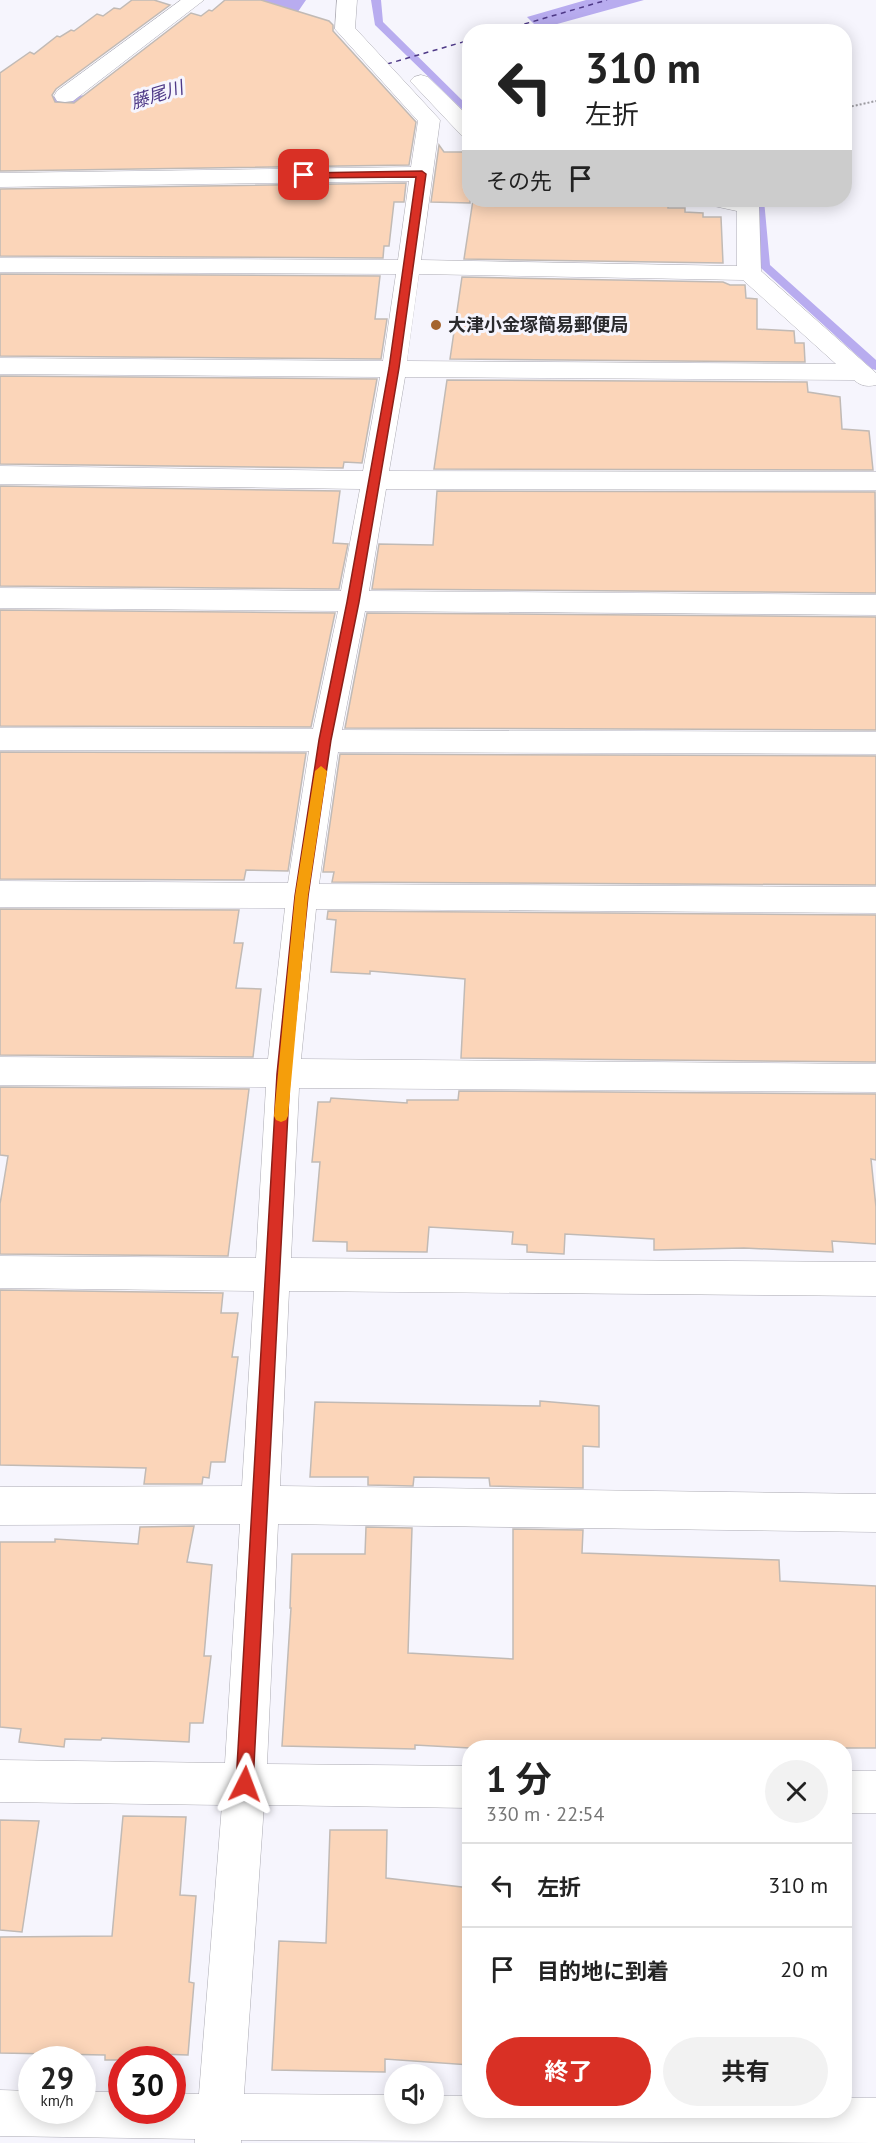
<!DOCTYPE html>
<html lang="ja">
<meta charset="utf-8">
<style>
:root{--surface:#fff;--page:#f2f2f2;--text:#222;--muted:#767676;--line:#e0e0e0;--accent:#d93025}
body{margin:0;font-family:"PT Sans","Noto Sans JP",sans-serif;background:var(--page);color:var(--text);height:100vh;display:flex;flex-direction:column;font-size:22px;white-space:nowrap}
*{box-sizing:border-box;margin:0}
p{font-size:20px;color:var(--muted)}
.icon{flex:none;width:33px;height:33px;fill:none;stroke:currentColor;stroke-width:2;stroke-linecap:round;stroke-linejoin:round}
.map{position:relative;flex:1;overflow:hidden}
.details{position:absolute;left:462px;top:1740px;width:390px;height:378px;display:flex;flex-direction:column;background:var(--surface);border-radius:24px;box-shadow:0 3px 15px #0003}
.details>*{flex:none}
.top-card{position:absolute;left:462px;top:24px;width:390px;height:183px;border-radius:24px;box-shadow:0 3px 15px #0003;background:#fff;color:var(--text);overflow:hidden}
.fabs{position:absolute;left:384px;top:2064px;display:grid;gap:12px}
.fabs a{display:grid;place-items:center;width:60px;height:60px;border-radius:50%;background:var(--surface);box-shadow:0 3px 15px #0003;font-size:30px}
.speed{position:absolute;left:18px;top:2046px;display:flex;gap:12px;font-size:30px;font-weight:700;text-align:center}
.speed>*{display:grid;place-content:center;width:78px;height:78px;border-radius:50%;background:var(--surface);box-shadow:0 3px 15px #0003;line-height:1}
.speed small{font-size:15px;font-weight:400}
.speed .limit{border:9px solid #d22;background:#fff;color:#111}
.pin{position:absolute;display:grid;place-items:center;width:51px;height:51px;color:#fff;margin:-26px;border-radius:12px;box-shadow:0 3px 9px #0006}
.me{position:absolute;width:66px;margin:-33px;rotate:3deg;stroke-linejoin:round;filter:drop-shadow(0 0 4px #0008)}
.turn{display:flex;align-items:center;gap:21px;height:126px;padding:0 24px;font-size:27px}
.turn .icon{width:78px;height:78px;stroke-width:2.5}
.turn b{display:block;font-size:42px;line-height:51px}
.then{display:flex;align-items:center;height:57px;padding:0 24px;background:#0003;gap:12px;font-size:22px}
.round{display:grid;place-items:center;flex:none;width:63px;height:63px;border-radius:32px;background:var(--page)}
.headline{display:flex;align-items:center;justify-content:space-between;height:102px;padding:0 24px}
h1{font-size:36px;font-weight:700;line-height:45px}
.primary-button{display:flex;gap:12px;margin-top:auto;padding:12px 24px}
.primary-button a{flex:1;height:69px;border-radius:36px;background:var(--accent);color:#fff;font-size:24px;font-weight:700;line-height:69px;text-align:center}
.primary-button a+a{background:var(--page);color:var(--text)}
ul{padding:0;list-style:none}
li{display:flex;align-items:center;gap:18px;height:84px;padding:0 24px;border-top:2px solid var(--line)}
li div{flex:1}
li b{display:block;font-size:22px}
li em{font-style:normal}
.map>svg:first-child{display:block}
</style>
<div class="map">
<svg width="876" height="2143" viewBox="0 0 876 2143">
<rect width="100%" height="100%" fill="#f6f5fd"/>
<path fill="#b8acef" d="M586,0H644L539,29L527,17Z"/>
<g fill="none" stroke-linecap="round" stroke-linejoin="round">
<g fill="#b8acef" fill-rule="evenodd">
<path d="M371,0H381L383,22L470,108V117L375,25Z"/>
<path d="M754,200H764L770,265L876,360V370L872,369L761,268Z"/>
</g>
<path fill="#b8acef" fill-rule="evenodd" d="M253,0H306C286,29 265,63 235,84C178,124 66,137 0,120V85C9,88 18,91 27,93C73,104 158,87 196,61C219,45 236,22 253,0Z"/>
<g stroke="#4e3987" stroke-width="1.5" stroke-dasharray="5 4.5" stroke-linecap="butt">
<path d="M497,32L607,0"/>
<path d="M387,64L470,40"/>
</g>
</g>
<g fill="#fbd5b9" stroke="#c1bab5" stroke-width="1.5">
<path d="M132,0H154L170,5L56,89L52,95L55,102L74,103L191,13L201,16L209,10L212,11L225,0H261L329,21L333,25V31L416,122L409,165L0,171V73L30,52L34,54L57,36L60,37L71,30L74,31L97,14L103,16L114,8L120,9Z"/>
<path d="M439,145L444,152H470V203L431,202Z"/>
<path d="M406,183L404,202H394L389,246H384L383,258L0,256V189Z"/>
<path d="M473,200H652V202L668,203V208H685V212L703,213V217H721L723,263L464,259Z"/>
<path d="M0,274L380,276L375,319H387L381,359L0,356Z"/>
<path d="M462,277L723,282L730,285H745L746,298L757,299V329L794,331L795,343H804L805,362L450,359Z"/>
<path d="M0,376L377,379L362,463L344,462L343,468L0,464Z"/>
<path d="M447,380L807,382L808,392L840,397L842,429L869,431L873,470L434,469Z"/>
<path d="M0,486L340,491L333,543L348,544L339,589L0,586Z"/>
<path d="M437,491L875,492L876,593L372,589L379,544L433,545Z"/>
<path d="M0,610L335,613L311,727L0,726Z"/>
<path d="M367,613L876,617V730L345,728Z"/>
<path d="M0,752L306,753L288,871L246,870L244,880L0,879Z"/>
<path d="M340,754L876,756V885L332,882L334,872H323Z"/>
<path d="M0,909L239,910L234,943H243L236,988L261,989L253,1057L0,1055Z"/>
<path d="M328,911L876,915V1062L461,1058L465,979L370,971V974L331,972L336,920L327,919Z"/>
<path d="M0,1087L249,1089L228,1256L0,1254V1204L8,1156L0,1155Z"/>
<path d="M459,1091L876,1094V1160L871,1159L876,1207V1244L832,1241L833,1252L744,1248L654,1250V1239L565,1234L564,1254L527,1252V1245L512,1244L513,1232L429,1227L427,1252L347,1251V1242L313,1241L320,1162H312L318,1102H330L331,1098L407,1103V1100H458Z"/>
<path d="M0,1290L223,1293L221,1313H238L232,1357H238L225,1462H211L209,1478L203,1477L202,1484H144L146,1468L0,1465Z"/>
<path d="M540,1401L599,1406V1447L583,1446V1488L490,1486L489,1478L414,1477L413,1486L368,1485V1477H310L315,1402L540,1406Z"/>
<path d="M194,1526L187,1562L212,1565L204,1656H211L203,1723H190L189,1742L102,1738L101,1740L65,1739L64,1747L19,1742L21,1729L0,1727V1542H55V1539L138,1544L140,1527Z"/>
<path d="M366,1527L412,1528L408,1653L513,1659V1529L583,1530L582,1553L779,1560L780,1581L876,1586V1748H648L587,1745V1748H470L415,1745V1749L282,1746L291,1608H290L292,1554H365Z"/>
<path d="M123,1816L186,1817L180,1895L196,1896L189,1982L194,1983L188,2055L157,2054L156,2060H105V2055L0,2053V1937L112,1936Z"/>
<path d="M0,1820L39,1821L22,1932L0,1930Z"/>
<path d="M330,1830H387L386,1878L470,1888V2065L385,2059V2072L272,2070L279,1941L326,1943Z"/>
</g>
<g fill="none" stroke-linecap="round" stroke-linejoin="round">
<defs>
<g id="minor">
<path d="M181,0H204L73,101L65,102L57,101L54,96L57,91Z"/>
<path d="M337,0H357L355,28L440,120L421,260L737,266V211L709,205L706,200H749L756,201L759,206L761,271L876,373V385C867,387 861,386 854,380L405,377L389,471L876,472V490L386,489L369,591L876,595V615L365,611L342,730L876,732V754L338,752L319,884L876,887V913L316,909L301,1059L876,1064V1092L299,1088L291,1258L876,1262V1296L289,1291L280,1486L876,1494V1532L278,1524L267,1764L470,1766V1808L264,1805L244,2094L394,2095V2114H434V2096H470V2110H844V2098H876V2143L241,2140V2143H195V2139L0,2136V2090L32,2091V2110H82V2092H122V2110H172V2093L199,2094L222,1805L0,1802V1760L225,1763L240,1524L0,1525V1487L242,1486L254,1291L0,1288V1256L256,1258L266,1087L0,1085V1057L268,1059L285,908L0,907V881L288,883L309,751L0,750V728L313,729L338,611L0,608V588L341,591L360,489L0,484V466L363,471L380,377L0,374V358L383,361L396,274L0,272V258L398,260L409,181L0,187V173L411,167L418,121L335,29ZM419,274L743,280L836,364L407,361Z"/>
<path d="M421,75L428,77L470,118V137L462,136L414,85L410,81L414,77Z"/>
<rect x="844" y="1771" width="32" height="42"/>
</g>
</defs>
<use href="#minor" stroke="#acabb3" stroke-width="1"/>
<path stroke="#9c9ba1" stroke-width="2" stroke-dasharray="2 2" stroke-linecap="butt" d="M844,108L876,101"/>
<use href="#minor" fill="#fff" fill-rule="evenodd"/>
</g>
<path fill="#d93025" stroke="#8d1f18" stroke-width="1.5" d="M422,171L426,174L399,368L359,602L331,740L308,896L290,1074L253,1784L251,1790L245,1792L239,1790L236,1784L277,1074L295,896L319,740L347,602L389,368L416,177L304,178L300,175L304,173Z"/>
<path fill="#f59e0b" d="M321,766L327,771L308,896L288,1116L286,1120L281,1122L276,1120L274,1116L295,896L315,771Z"/>
<circle fill="#a5652e" stroke="#f6f5fd" stroke-width="2" cx="436" cy="325" r="6"/>
<g text-anchor="middle" stroke-width="6" stroke-linejoin="round" paint-order="stroke">
<g font-size="18" font-style="italic" fill="#4e3987" stroke="#f6f5fd">
<text transform="translate(157 95) rotate(-17)" y="6">藤尾川</text>
</g>
<g font-size="18" font-weight="bold" fill="#2a2a2d" stroke="#f6f5fd" text-anchor="start">
<text x="448" y="331">大津小金塚簡易郵便局</text>
</g>
</g>
</svg>
<div class="fabs">
<a><svg class="icon" aria-label="sound" viewBox="0 0 24 24"><path d="M4 9h4l5-4v14l-5-4H4zM17 9q2 3 0 6"/></svg></a>
</div>
<div class="speed"><div>29<small>km/h</small></div><div class="limit">30</div></div>
<div class="pin" style="left:304px;top:175px;background:#d93025"><svg class="icon" aria-label="arrive" viewBox="0 0 24 24"><path d="M6 21V4h12l-3 4 3 4H6"/></svg></div>
<svg class="me" style="left:245px;top:1784px" viewBox="-20 -20 40 40"><path d="M0-17L14 15 0 8-14 15z" fill="#d93025" stroke="#fff" stroke-width="4"/></svg>
<div class="top-card">
<div class="turn"><svg class="icon" aria-label="left" viewBox="0 0 24 24"><path d="M17 20v-9H6M10 6l-5 5 5 5"/></svg><div><b>310 m</b>左折</div></div>
<div class="then">その先<svg class="icon" aria-label="arrive" viewBox="0 0 24 24"><path d="M6 21V4h12l-3 4 3 4H6"/></svg></div>
</div>
<section class="details">
<div class="headline"><div><h1>1 分</h1><p>330 m · 22:54</p></div><a class="round"><svg class="icon" aria-label="close" viewBox="0 0 24 24"><path d="M6 6l12 12M18 6L6 18"/></svg></a></div>
<ul>
<li><svg class="icon" aria-label="left" viewBox="0 0 24 24"><path d="M17 20v-9H6M10 6l-5 5 5 5"/></svg><div><b>左折</b></div><em>310 m</em></li>
<li><svg class="icon" aria-label="arrive" viewBox="0 0 24 24"><path d="M6 21V4h12l-3 4 3 4H6"/></svg><div><b>目的地に到着</b></div><em>20 m</em></li>
</ul>
<div class="primary-button"><a>終了</a><a>共有</a></div>
</section>
</div>
